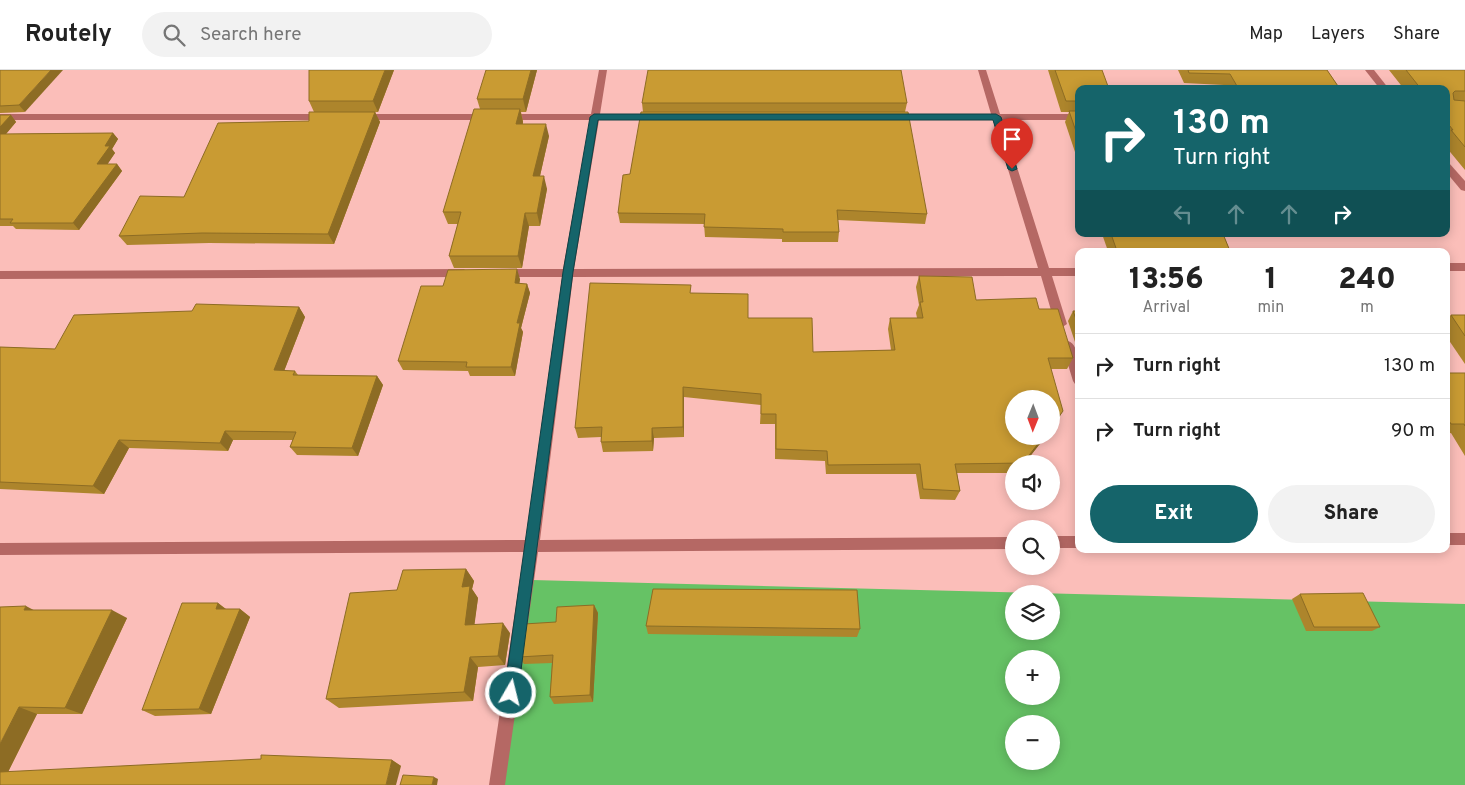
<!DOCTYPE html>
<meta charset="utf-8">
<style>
:root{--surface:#fff;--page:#f2f2f2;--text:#222;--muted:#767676;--line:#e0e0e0;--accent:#15646a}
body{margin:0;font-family:Overpass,sans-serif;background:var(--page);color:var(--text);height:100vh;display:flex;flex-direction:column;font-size:19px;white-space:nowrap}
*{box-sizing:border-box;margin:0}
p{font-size:16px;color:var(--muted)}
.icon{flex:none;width:28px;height:28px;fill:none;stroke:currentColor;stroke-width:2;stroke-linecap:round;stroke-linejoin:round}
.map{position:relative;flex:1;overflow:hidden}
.sheet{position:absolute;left:1075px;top:178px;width:375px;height:305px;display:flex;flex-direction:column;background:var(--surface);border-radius:10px;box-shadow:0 2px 12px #0003}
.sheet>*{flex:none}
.banner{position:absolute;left:1075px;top:15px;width:375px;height:152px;border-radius:10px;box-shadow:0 2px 12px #0003;background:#15646a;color:#fff;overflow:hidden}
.needle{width:32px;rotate:181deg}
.tools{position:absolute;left:1005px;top:320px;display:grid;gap:10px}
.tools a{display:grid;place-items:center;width:55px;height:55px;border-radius:50%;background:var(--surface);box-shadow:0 2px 12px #0003;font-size:25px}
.pin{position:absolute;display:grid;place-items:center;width:42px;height:42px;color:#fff;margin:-51px -21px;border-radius:50% 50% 50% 0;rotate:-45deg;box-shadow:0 0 5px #0007}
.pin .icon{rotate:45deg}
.me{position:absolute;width:55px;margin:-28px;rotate:8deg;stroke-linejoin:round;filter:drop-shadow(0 0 4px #0008)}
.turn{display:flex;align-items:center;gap:18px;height:105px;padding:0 15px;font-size:22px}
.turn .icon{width:65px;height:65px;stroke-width:2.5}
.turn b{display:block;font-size:35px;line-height:42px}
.lanes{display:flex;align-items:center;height:48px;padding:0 15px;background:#0003;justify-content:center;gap:25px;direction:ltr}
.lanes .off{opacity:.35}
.eta{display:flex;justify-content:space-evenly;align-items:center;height:85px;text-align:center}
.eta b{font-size:30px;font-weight:800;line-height:35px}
.action{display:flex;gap:10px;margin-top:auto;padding:10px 15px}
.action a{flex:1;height:58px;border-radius:30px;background:var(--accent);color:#fff;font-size:20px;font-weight:800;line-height:58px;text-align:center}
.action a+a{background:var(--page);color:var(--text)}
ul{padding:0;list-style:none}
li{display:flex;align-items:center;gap:15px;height:65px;padding:0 15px;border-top:1px solid var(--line)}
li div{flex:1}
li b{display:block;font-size:19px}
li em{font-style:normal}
header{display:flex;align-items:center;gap:30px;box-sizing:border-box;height:70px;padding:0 25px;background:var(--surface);border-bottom:1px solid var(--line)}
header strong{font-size:24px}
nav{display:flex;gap:28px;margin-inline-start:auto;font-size:18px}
.search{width:350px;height:45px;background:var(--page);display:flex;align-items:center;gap:12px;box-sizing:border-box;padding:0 18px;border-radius:28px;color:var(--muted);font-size:19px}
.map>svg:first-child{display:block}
</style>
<header>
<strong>Routely</strong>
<div class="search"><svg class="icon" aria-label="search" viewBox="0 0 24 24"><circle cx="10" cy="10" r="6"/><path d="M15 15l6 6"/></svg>Search here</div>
<nav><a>Map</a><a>Layers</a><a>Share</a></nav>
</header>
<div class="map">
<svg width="1465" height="715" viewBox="0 0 1465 715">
<rect width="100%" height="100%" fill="#fbbeb9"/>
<path fill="#66c265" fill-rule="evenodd" d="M532,510L1465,534V715H502ZM1014,524H1051V561H1014ZM1014,589H1051V626H1014ZM1014,654H1051V691H1014Z"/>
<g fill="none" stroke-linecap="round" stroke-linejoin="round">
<g fill="#b56864" fill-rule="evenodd">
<path d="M599,0H607L600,44H656L661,47L656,50H599L574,199L1038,198L993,50H894L889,47L894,44H991L978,0H986L1000,44H1079V50H1002L1049,198H1079V206H1052L1067,254L1061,258L1055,254L1041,206L573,207L540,470L1014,467V479L538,482L505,715H489L524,482L0,485V473L526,470L562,207H501L496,203L501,199H563L590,50H361L356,47L361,44H591Z"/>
<path d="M1365,0H1374L1389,19H1380Z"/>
<path d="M0,44H326L331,47L326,50H0Z"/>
<path d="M1446,92L1449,93L1465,111V121L1461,120L1446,102Z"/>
<rect x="1446" y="193" width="19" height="8"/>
<path d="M464,199L469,203L464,207L0,209V201Z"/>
<path d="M1068,271C1081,275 1079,304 1079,316L1075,314L1073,311L1062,275Z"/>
<rect x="1446" y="463" width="19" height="12"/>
<rect x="1051" y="466" width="28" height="12"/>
</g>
</g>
<g fill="#ad852c">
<path d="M0,0L25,42L0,43Z"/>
<path d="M394,0L378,42H375L380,52L334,174L209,173L127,175L119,166L309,51L314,42L309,31Z"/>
<path d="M537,0L526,42H521L523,52V54L549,66L540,106L547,119L540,156H529L522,198H454L449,186L458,154H448L443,142L480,39L477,29Z"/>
<path d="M1048,0H1102L1079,19V94L1065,52L1069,42H1061Z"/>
<path d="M1178,0H1327L1340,19H1226L1224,15L1184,13Z"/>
<path d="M1389,0H1465V100L1446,77V19H1404Z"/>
<path d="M642,33H907L905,42L927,144L925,154L838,150L839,162L838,172H782V169L705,167L704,154L620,153L618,143L630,104L643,42Z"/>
<path d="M0,45H11L16,52L6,64L113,63L118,69L112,79L115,83L107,94H117L122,101L79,160L16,159L13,156H0Z"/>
<path d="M1102,164H1223L1230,181H1108Z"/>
<path d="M919,206L976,230L1039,239L1073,288L1067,299H1051L1057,351L1051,359V329L1046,366L1024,394H1014V403H957L960,421L955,430L920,429L916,404H826L825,391L775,389V354H760L761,335L684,327V367L654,368L653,381L603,382L601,372V367L578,368L575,358L692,223L748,248L813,282L891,280L888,259L890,248H917L916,243L919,235L916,217Z"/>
<path d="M520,209L519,214H527L530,223L521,258L523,262L515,306H470L468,301L403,300L398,291L443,216Z"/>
<path d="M299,237L305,247L284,301H295L298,305L377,306L383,315L358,386L297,385L290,377L293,370H233L228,381L129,378L104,424L0,419V277L55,279L192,241Z"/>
<path d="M1073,241H1079V284L1068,251Z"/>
<path d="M1451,245H1465V294L1446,266V249Z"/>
<path d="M1446,303H1465V386L1451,363L1446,364Z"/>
<path d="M466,499L474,511L472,519L478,528L474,555L510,563L505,595L478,597L473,631L339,638L326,629L397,520Z"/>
<path d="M1300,524L1380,557L1372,561H1306L1292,529Z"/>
<path d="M218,533L226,539H240L250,547L211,644L155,646L142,640Z"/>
<path d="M594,535L598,543L593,632L554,634L550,627L552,593L524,594L519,587L556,552Z"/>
<path d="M33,540L127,548L82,644H37L8,702L392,690L401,696L0,715Z"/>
<path d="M646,556L860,559L857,567L648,564Z"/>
</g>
<g fill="#8d6c24">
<path d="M51,0H63L25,42L19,35Z"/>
<path d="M385,0H394L378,42L373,31Z"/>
<path d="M531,0H537L526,42L523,29Z"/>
<path d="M520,39L523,52L519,66L516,54Z"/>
<path d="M375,42L380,52L334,174L328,164Z"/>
<path d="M11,45L16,52L0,71V57Z"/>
<path d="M546,54L549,66L537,119L533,106Z"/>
<path d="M113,63L118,69L112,79L115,83L103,101L97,94L105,76Z"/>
<path d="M117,94L122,101L79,160L73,153Z"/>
<path d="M544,106L547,119L540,156L537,143Z"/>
<path d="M525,143L529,156L522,198L518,186Z"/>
<path d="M517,199L520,209L518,223L515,213Z"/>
<path d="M527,214L530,223L521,258L523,262L515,306L511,297L517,253Z"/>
<path d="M299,237L305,247L281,309L274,300Z"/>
<path d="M377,306L383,315L358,386L352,378Z"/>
<path d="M683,317L684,327V367L683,357Z"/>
<path d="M1063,341L1057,351L1051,359V357Z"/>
<path d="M652,358L654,368L653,381L652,371Z"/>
<path d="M225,361L233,370L228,381L220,373Z"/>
<path d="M1044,366H1046L1024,394H1023Z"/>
<path d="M119,370L129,378L104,424L93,416Z"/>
<path d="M466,499L474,511L472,519L478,528L473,566L465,555L462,517Z"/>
<path d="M218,533L228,541L216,539Z"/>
<path d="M594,535L598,543L593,632L590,625Z"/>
<path d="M26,536L43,545L24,540Z"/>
<path d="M240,539L250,547L211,644L199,639Z"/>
<path d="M112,540L127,548L82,644L65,638Z"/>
<path d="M503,553L510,563L505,595L498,586Z"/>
<path d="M470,587L478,597L473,631L464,622Z"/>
<path d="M19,637L37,644L5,708L0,707V674Z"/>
<path d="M392,690L401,696L396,715H386Z"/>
<path d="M434,707L438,709L437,715H432Z"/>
</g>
<g fill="#c99b33" stroke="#8d6c24">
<path d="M0,0H51L19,35L0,36Z"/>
<path d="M309,0H385L373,31H309Z"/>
<path d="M486,0H531L523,29H477Z"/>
<path d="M648,0H901L907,33H642Z"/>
<path d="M1055,0H1102L1109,19H1079V31H1066Z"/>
<path d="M1188,0H1327L1340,19H1292L1291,17L1237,16L1230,4L1189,3Z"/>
<path d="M1406,0H1465V21H1455L1453,23L1454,30L1465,31V77L1451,60H1453L1446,51V19H1421Z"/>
<path d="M474,39H520L516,54H546L533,106H544L537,143H525L518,186H449L461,142H443Z"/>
<path d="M1069,41H1079V70Z"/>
<path d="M309,42H375L328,164L202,163L119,166L140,126L184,127L218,53L309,51Z"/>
<path d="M641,42H908L927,144L837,140L839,162H783V159L704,157L705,144L618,143L623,105L630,104Z"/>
<path d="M0,45H11L0,57Z"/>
<path d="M113,63L105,76H110L97,94H117L73,153H10L13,149H0V64Z"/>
<path d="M1111,164H1223L1230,181H1117Z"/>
<path d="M517,199L515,213L527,214L517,253H520L511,297H466L467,292L398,291L421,216H443L448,200Z"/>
<path d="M919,206L972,207L976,230L1036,228L1039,239H1058L1073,288H1048L1063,341L1051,357V329H1014V366H1044L1023,393L955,394L960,421L923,419L920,394L828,395L827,381L776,379V344H761V324L683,317V357L652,358V371L601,372L602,357L575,358L590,213L691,215L690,223L748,224V248H812L813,282L895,280L890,248H923L920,232H923Z"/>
<path d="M196,234L299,237L274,300L295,301L293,305L377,306L352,378L290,377L296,362L225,361L220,373L119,370L93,416L0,412V277L55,279L74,245L192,241Z"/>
<path d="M1073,241H1079V257Z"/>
<path d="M1451,245H1465V266Z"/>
<path d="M1446,303H1465V356L1464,354H1451L1446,346Z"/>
<path d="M466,499L462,517L470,516L465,555L503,553L498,586L470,587L464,622L326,629L350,523L397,520L403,500Z"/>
<path d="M653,519L857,520L860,559L646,556Z"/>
<path d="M1363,523L1380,557H1314L1300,524Z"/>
<path d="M182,533H218L216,539H240L199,639L142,640Z"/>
<path d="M594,535L590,625L550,627L553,585L519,587L524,554L556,552L557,537Z"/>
<path d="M26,536L24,540H112L65,638L19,637L0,674V537Z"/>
<path d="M261,685L392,690L386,715H0V702L261,689Z"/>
<path d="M403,705L434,707L432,715H400Z"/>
</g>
<path fill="#15646a" stroke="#0e4145" d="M594,44H996L1001,47L1017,99L1012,101L1008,99L993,50H598L573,202L518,623L516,628L511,630L506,628L504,623L563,202L590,47Z"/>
</svg>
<div class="tools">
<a><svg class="needle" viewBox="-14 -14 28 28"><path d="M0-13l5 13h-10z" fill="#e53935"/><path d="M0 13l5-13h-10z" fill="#767676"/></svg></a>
<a><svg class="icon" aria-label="sound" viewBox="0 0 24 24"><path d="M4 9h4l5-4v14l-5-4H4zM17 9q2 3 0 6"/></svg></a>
<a><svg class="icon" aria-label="search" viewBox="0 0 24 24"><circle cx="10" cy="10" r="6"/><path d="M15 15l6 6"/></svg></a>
<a><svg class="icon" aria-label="layers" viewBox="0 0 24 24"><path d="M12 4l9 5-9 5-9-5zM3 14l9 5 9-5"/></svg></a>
<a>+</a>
<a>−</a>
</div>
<div class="pin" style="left:1012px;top:99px;background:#d93025"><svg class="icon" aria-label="arrive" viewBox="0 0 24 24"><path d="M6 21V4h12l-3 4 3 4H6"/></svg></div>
<svg class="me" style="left:511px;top:623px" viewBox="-20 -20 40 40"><circle r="17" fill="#15646a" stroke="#fff" stroke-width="3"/><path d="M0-11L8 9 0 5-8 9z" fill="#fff"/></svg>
<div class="banner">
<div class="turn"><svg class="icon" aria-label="right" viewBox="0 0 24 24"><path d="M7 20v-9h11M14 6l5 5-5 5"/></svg><div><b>130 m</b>Turn right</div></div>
<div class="lanes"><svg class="icon off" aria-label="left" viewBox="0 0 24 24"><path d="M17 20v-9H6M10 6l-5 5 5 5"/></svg><svg class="icon off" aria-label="ahead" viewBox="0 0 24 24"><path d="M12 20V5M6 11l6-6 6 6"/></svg><svg class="icon off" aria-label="ahead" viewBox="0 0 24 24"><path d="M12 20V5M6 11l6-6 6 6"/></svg><svg class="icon" aria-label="right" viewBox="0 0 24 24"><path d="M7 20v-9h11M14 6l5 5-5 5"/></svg></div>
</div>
<section class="sheet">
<div class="eta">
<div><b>13:56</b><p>Arrival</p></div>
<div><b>1</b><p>min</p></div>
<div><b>240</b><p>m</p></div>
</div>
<ul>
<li><svg class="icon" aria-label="right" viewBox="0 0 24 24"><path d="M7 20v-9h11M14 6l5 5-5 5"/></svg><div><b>Turn right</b></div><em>130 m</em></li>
<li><svg class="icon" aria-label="right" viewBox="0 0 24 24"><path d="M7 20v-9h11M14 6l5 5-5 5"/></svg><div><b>Turn right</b></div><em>90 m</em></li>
</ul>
<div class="action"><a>Exit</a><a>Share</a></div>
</section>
</div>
